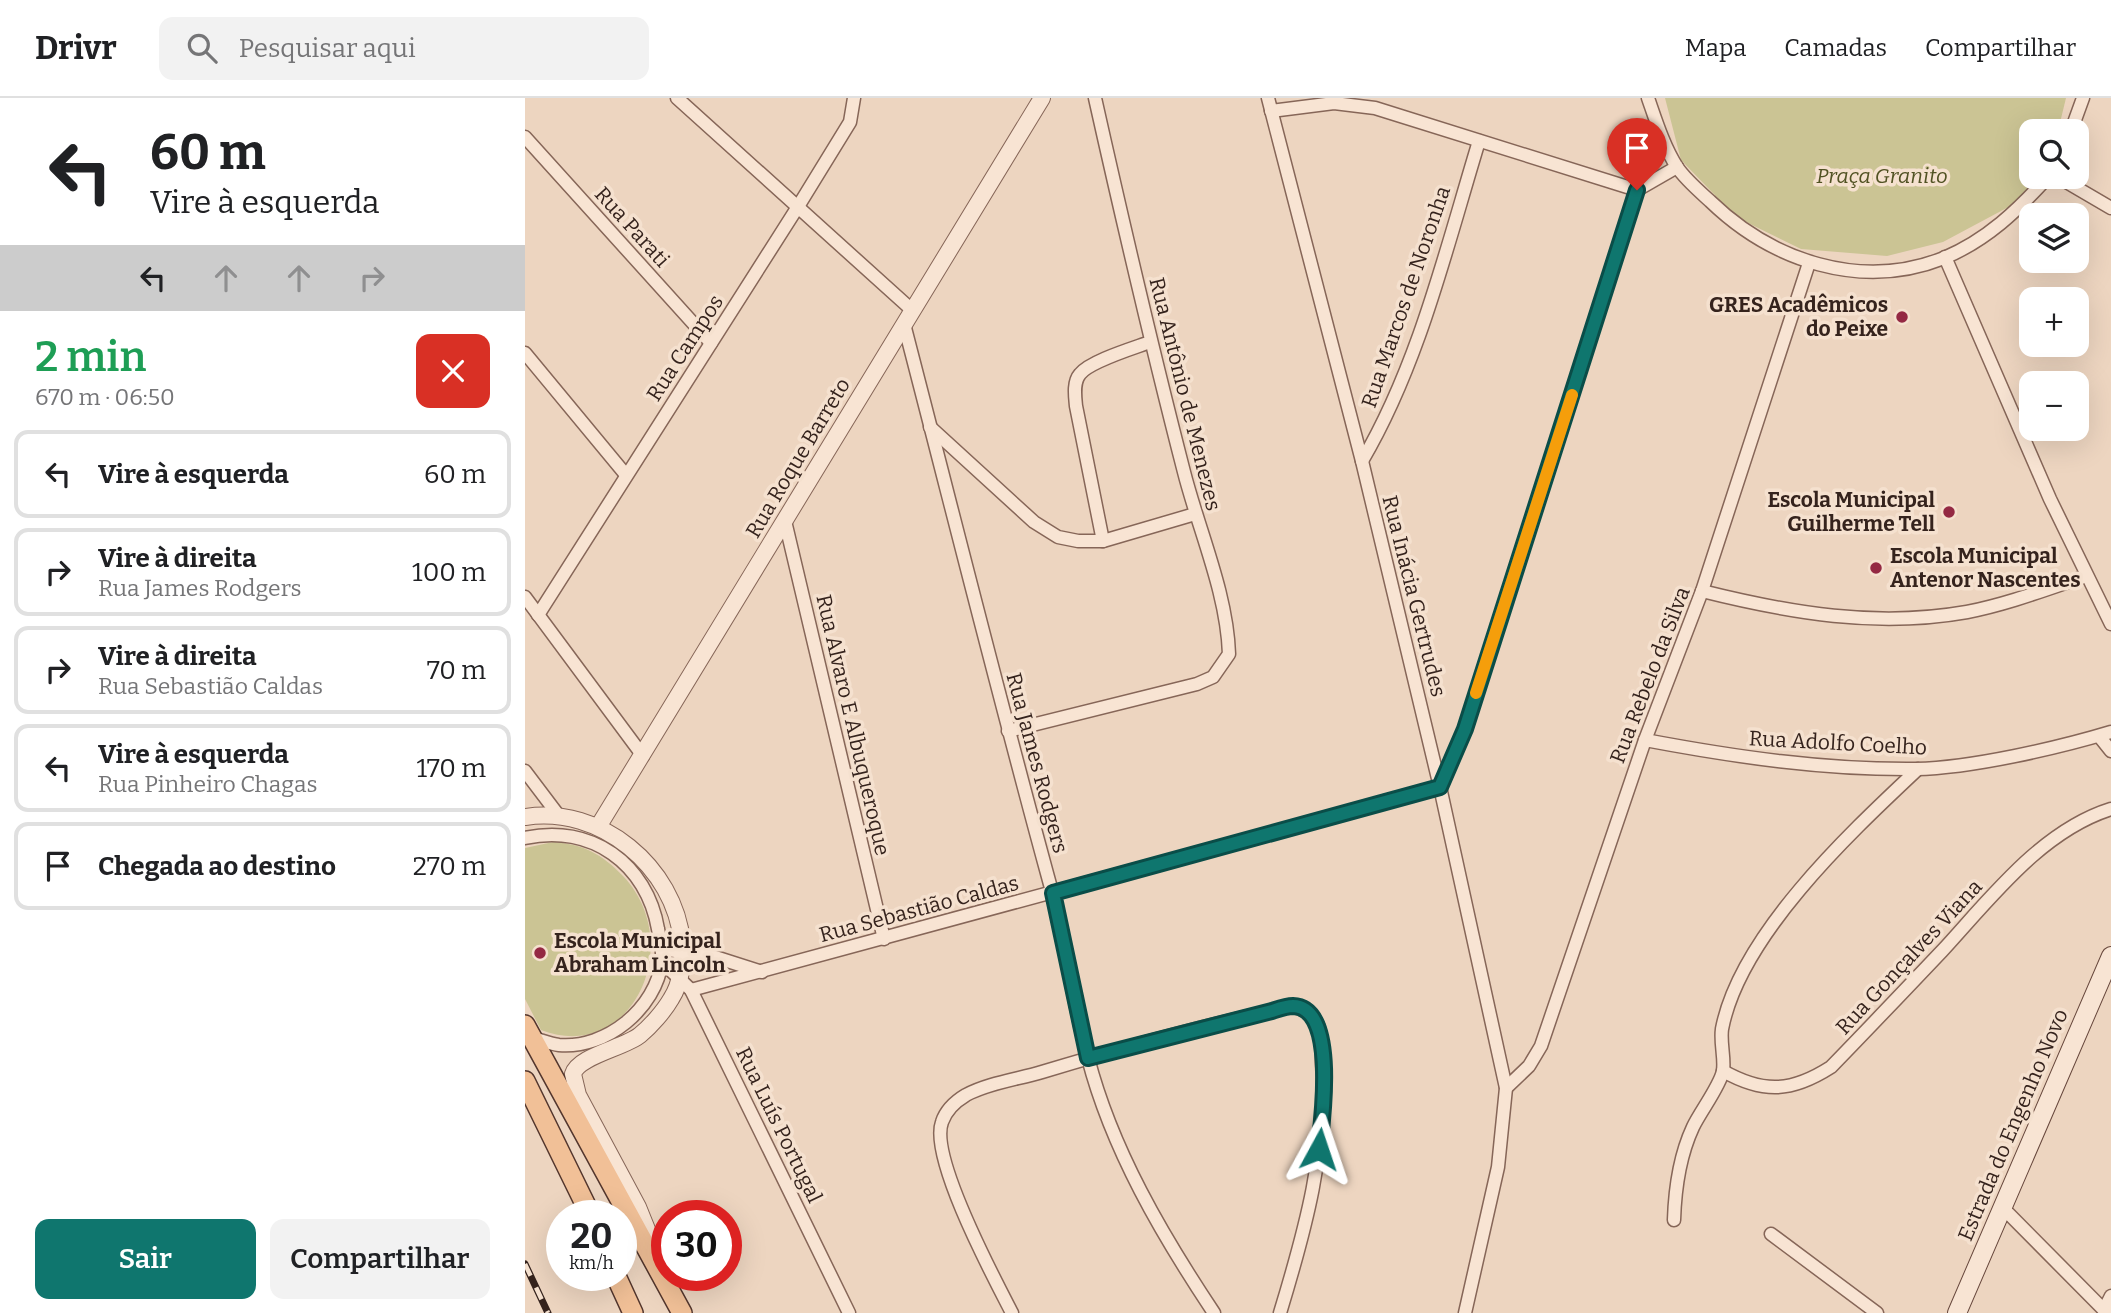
<!DOCTYPE html>
<html lang="pt">
<meta charset="utf-8">
<style>
:root{--surface:#fff;--page:#f2f2f2;--text:#202124;--muted:#757577;--line:#e0e0e0;--accent:#0f766e}
body{margin:0;font-family:Bitter,serif;background:var(--page);color:var(--text);height:100vh;display:flex;flex-direction:column;font-size:26px;white-space:nowrap}
*{box-sizing:border-box;margin:0}
p{font-size:23px;color:var(--muted)}
.icon{flex:none;width:38px;height:38px;fill:none;stroke:currentColor;stroke-width:2;stroke-linecap:round;stroke-linejoin:round}
.map{position:relative;flex:1;overflow:hidden}
.sheet{display:flex;flex-direction:column;background:var(--surface);width:525px}
.sheet>*{flex:none}
.guide{background:#fff;color:var(--text);overflow:hidden}
.fabs{position:absolute;left:1494px;top:21px;display:grid;gap:14px}
.fabs a{display:grid;place-items:center;width:70px;height:70px;border-radius:14px;background:var(--surface);box-shadow:0 7px 28px #0002;font-size:35px}
.speed{position:absolute;left:21px;top:1102px;display:flex;gap:14px;font-size:35px;font-weight:700;text-align:center}
.speed>*{display:grid;place-content:center;width:91px;height:91px;border-radius:50%;background:var(--surface);box-shadow:0 7px 28px #0002;line-height:1}
.speed small{font-size:18px;font-weight:400}
.speed .limit{border:10px solid #d22;background:#fff;color:#111}
.pin{position:absolute;display:grid;place-items:center;width:60px;height:60px;color:#fff;margin:-72px -30px;border-radius:50% 50% 50% 0;rotate:-45deg;box-shadow:0 0 7px #0007}
.pin .icon{rotate:45deg}
.me{position:absolute;width:77px;margin:-38px;rotate:5deg;stroke-linejoin:round;filter:drop-shadow(0 0 5px #0008)}
.turn{display:flex;align-items:center;gap:24px;height:147px;padding:0 35px;font-size:32px}
.turn .icon{width:91px;height:91px;stroke-width:2.5}
.turn b{display:block;font-size:49px;line-height:60px}
.lanes{display:flex;align-items:center;height:66px;padding:0 35px;background:#0003;justify-content:center;gap:35px;direction:ltr}
.lanes .off{opacity:.35}
.round{display:grid;place-items:center;flex:none;width:74px;height:74px;border-radius:14px;background:var(--page)}
.overview{display:flex;align-items:center;justify-content:space-between;height:119px;padding:0 35px}
h1{font-size:42px;font-weight:600;line-height:52px;color:#1e9e55}
.primary-button{display:flex;gap:14px;margin-top:auto;padding:14px 35px}
.primary-button a{flex:1;height:80px;border-radius:14px;background:var(--accent);color:#fff;font-size:28px;font-weight:600;line-height:80px;text-align:center}
.primary-button a+a{background:var(--page);color:var(--text)}
ul{padding:0;list-style:none}
li{display:flex;align-items:center;gap:21px;height:88px;margin:0 14px 10px;padding:0 21px;border:4px solid var(--line);border-radius:14px}
li div{flex:1}
li b{display:block;font-size:26px}
li em{font-style:normal}
header{display:flex;align-items:center;gap:42px;box-sizing:border-box;height:98px;padding:0 35px;background:var(--surface);border-bottom:2px solid var(--line)}
header strong{font-size:33px}
nav{display:flex;gap:38px;margin-inline-start:auto;font-size:24px}
.search{width:490px;height:63px;background:var(--page);display:flex;align-items:center;gap:18px;box-sizing:border-box;padding:0 24px;border-radius:14px;color:var(--muted);font-size:26px}
main{display:flex;flex:1;min-height:0}
.map>svg:first-child{display:block}
</style>
<header>
<strong>Drivr</strong>
<div class="search"><svg class="icon" aria-label="search" viewBox="0 0 24 24"><circle cx="10" cy="10" r="6"/><path d="M15 15l6 6"/></svg>Pesquisar aqui</div>
<nav><a>Mapa</a><a>Camadas</a><a>Compartilhar</a></nav>
</header>
<main>
<section class="sheet">
<div class="guide">
<div class="turn"><svg class="icon" aria-label="left" viewBox="0 0 24 24"><path d="M17 20v-9H6M10 6l-5 5 5 5"/></svg><div><b>60 m</b>Vire à esquerda</div></div>
<div class="lanes"><svg class="icon" aria-label="left" viewBox="0 0 24 24"><path d="M17 20v-9H6M10 6l-5 5 5 5"/></svg><svg class="icon off" aria-label="ahead" viewBox="0 0 24 24"><path d="M12 20V5M6 11l6-6 6 6"/></svg><svg class="icon off" aria-label="ahead" viewBox="0 0 24 24"><path d="M12 20V5M6 11l6-6 6 6"/></svg><svg class="icon off" aria-label="right" viewBox="0 0 24 24"><path d="M7 20v-9h11M14 6l5 5-5 5"/></svg></div>
</div>
<div class="overview"><div><h1>2 min</h1><p>670 m · 06:50</p></div><a class="round" style="background:#d93025;color:#fff"><svg class="icon" aria-label="close" viewBox="0 0 24 24"><path d="M6 6l12 12M18 6L6 18"/></svg></a></div>
<ul>
<li><svg class="icon" aria-label="left" viewBox="0 0 24 24"><path d="M17 20v-9H6M10 6l-5 5 5 5"/></svg><div><b>Vire à esquerda</b></div><em>60 m</em></li>
<li><svg class="icon" aria-label="right" viewBox="0 0 24 24"><path d="M7 20v-9h11M14 6l5 5-5 5"/></svg><div><b>Vire à direita</b><p>Rua James Rodgers</p></div><em>100 m</em></li>
<li><svg class="icon" aria-label="right" viewBox="0 0 24 24"><path d="M7 20v-9h11M14 6l5 5-5 5"/></svg><div><b>Vire à direita</b><p>Rua Sebastião Caldas</p></div><em>70 m</em></li>
<li><svg class="icon" aria-label="left" viewBox="0 0 24 24"><path d="M17 20v-9H6M10 6l-5 5 5 5"/></svg><div><b>Vire à esquerda</b><p>Rua Pinheiro Chagas</p></div><em>170 m</em></li>
<li><svg class="icon" aria-label="arrive" viewBox="0 0 24 24"><path d="M6 21V4h12l-3 4 3 4H6"/></svg><div><b>Chegada ao destino</b></div><em>270 m</em></li>
</ul>
<div class="primary-button"><a>Sair</a><a>Compartilhar</a></div>
</section>
<div class="map">
<svg width="1586" height="1215" viewBox="0 0 1586 1215">
<rect width="100%" height="100%" fill="#edd5c0"/>
<g fill="#cbc494">
<path d="M1140,0H1541L1533,33H1507V79H1511L1491,105L1418,144L1362,158L1276,151L1211,119L1156,62Z"/>
<path d="M28,744C58,746 77,756 98,778C162,845 107,967 16,932L0,901V750Z"/>
</g>
<g fill="none" stroke-linecap="round" stroke-linejoin="round">
<defs>
<g id="minor">
<path d="M152,0L387,212"/>
<path d="M743,0L837,363L915,689L981,990L973,1069L940,1215"/>
<path d="M1123,0C1131,23 1139,49 1152,69C1160,81 1174,93 1185,103C1247,163 1336,193 1419,160C1462,142 1493,112 1523,79"/>
<path d="M746,13L809,5L850,10L1112,92"/>
<path d="M1546,33L1558,0"/>
<path d="M0,39L186,245"/>
<path d="M1533,79L1586,110"/>
<path d="M1112,92L1152,69"/>
<path d="M1420,159L1525,401L1586,526"/>
<path d="M379,226C427,411 473,596 523,779C540,839 547,901 563,960C587,1052 637,1137 689,1215"/>
<path d="M0,255L101,377"/>
<path d="M405,329L509,424L533,439L553,443H578L670,416"/>
<path d="M837,363C894,266 921,151 954,43"/>
<path d="M260,423L359,841"/>
<path d="M578,443L551,308C550,298 548,284 555,276C565,263 609,250 625,244"/>
<path d="M1177,493C1265,515 1352,530 1442,514C1483,506 1522,491 1561,478"/>
<path d="M0,499L118,658"/>
<path d="M13,517L274,107L325,24L329,0"/>
<path d="M483,633L672,586L688,579L704,556C702,495 674,433 659,374C627,250 598,125 570,0"/>
<path d="M1574,638L1586,653"/>
<path d="M1120,642C1210,659 1300,672 1391,671C1446,670 1533,650 1586,634"/>
<path d="M0,673L34,718"/>
<path d="M0,740C66,725 122,766 133,831C135,841 138,853 137,863C131,911 81,951 34,947C25,946 16,942 8,940"/>
<path d="M137,851L190,859L237,874"/>
<path d="M137,864L166,892L324,1215"/>
<path d="M166,892L915,689L940,631L1112,92"/>
<path d="M1198,973C1239,996 1267,994 1306,969C1343,931 1380,892 1417,853C1465,801 1516,733 1586,711"/>
<path d="M981,990L1004,968L1016,948L1120,642L1177,493L1284,165"/>
<path d="M1476,1108L1582,1215"/>
<path d="M1149,1122C1150,1090 1154,1059 1168,1029C1175,1014 1195,988 1198,973C1200,960 1195,945 1197,931C1215,837 1326,734 1393,671"/>
<path d="M1246,1136L1352,1215"/>
<path d="M1579,1212L1586,1198"/>
<path d="M487,1215C469,1180 404,1059 417,1024C421,1012 431,1003 441,997C463,985 494,981 517,974C600,949 684,926 768,908C779,912 788,916 793,927C797,938 797,952 797,964C803,1050 780,1133 755,1215"/>
</g>
<g id="tertiary">
<path d="M0,719C75,707 150,769 157,844C158,864 157,884 146,901C139,913 126,928 115,937C99,950 53,958 48,976L53,997L113,1109L132,1156"/>
<path d="M73,729L517,0"/>
</g>
<path id="secondary" d="M1432,1215L1586,858"/>
<g id="primary">
<path d="M0,927L157,1215"/>
<path d="M0,983L66,1118"/>
<path d="M91,1178L108,1215"/>
</g>
</defs>
<use href="#minor" stroke="#866658" stroke-width="15"/>
<use href="#tertiary" stroke="#866658" stroke-width="18"/>
<use href="#secondary" stroke="#67473c" stroke-width="20"/>
<use href="#primary" stroke="#53362d" stroke-width="22"/>
<use href="#minor" stroke="#f8e4d3" stroke-width="12"/>
<use href="#tertiary" stroke="#f8e4d3" stroke-width="16"/>
<use href="#secondary" stroke="#f8e4d3" stroke-width="18"/>
<use href="#primary" stroke="#f1c097" stroke-width="19"/>
<defs>
<path id="rail" d="M0,1166L23,1215"/>
</defs>
<use href="#rail" stroke="#35231d" stroke-width="7"/>
<use href="#rail" stroke="#f5e1cf" stroke-width="4.5" stroke-dasharray="13" stroke-linecap="butt"/>
</g>
<g fill="none" stroke-linecap="round" stroke-linejoin="round">
<defs>
<path id="route" d="M794,1051C797,1023 813,909 768,908C761,908 753,911 747,913L563,960L528,795L915,689L940,631L1112,92"/>
</defs>
<use href="#route" stroke="#0a4d48" stroke-width="18"/>
<use href="#route" stroke="#0f766e" stroke-width="12"/>
<path stroke="#f59e0b" stroke-width="12" d="M951,595L1047,297"/>
</g>
<g fill="#942943" stroke="#f5e1cf" stroke-width="2.5">
<circle cx="1377" cy="219" r="7"/>
<circle cx="1424" cy="414" r="7"/>
<circle cx="1351" cy="470" r="7"/>
<circle cx="15" cy="855" r="7"/>
</g>
<g text-anchor="middle" stroke-width="7" stroke-linejoin="round" paint-order="stroke">
<g font-size="21" font-style="italic" fill="#515223" stroke="#f5e1cf">
<text x="1357" y="85">Praça Granito</text>
</g>
<g font-size="21" fill="#35231d" stroke="#f5e1cf">
<text transform="translate(107 129) rotate(48)" y="7">Rua Parati</text>
<text transform="translate(881 199) rotate(-71)" y="7">Rua Marcos de Noronha</text>
<text transform="translate(160 250) rotate(-57)" y="7">Rua Campos</text>
<text transform="translate(660 296) rotate(76)" y="7">Rua Antônio de Menezes</text>
<text transform="translate(273 360) rotate(-59)" y="7">Rua Roque Barreto</text>
<text transform="translate(889 498) rotate(76)" y="7">Rua Inácia Gertrudes</text>
<text transform="translate(1125 577) rotate(-69)" y="7">Rua Rebelo da Silva</text>
<text transform="translate(328 627) rotate(77)" y="7">Rua Alvaro E Albuqueroque</text>
<text transform="translate(1313 645) rotate(3)" y="7">Rua Adolfo Coelho</text>
<text transform="translate(512 665) rotate(75)" y="7">Rua James Rodgers</text>
<text transform="translate(394 811) rotate(-15)" y="7">Rua Sebastião Caldas</text>
<text transform="translate(1384 859) rotate(-47)" y="7">Rua Gonçalves Viana</text>
<text transform="translate(254 1027) rotate(64)" y="7">Rua Luís Portugal</text>
<text transform="translate(1488 1027) rotate(-67)" y="7">Estrada do Engenho Novo</text>
</g>
<g font-size="21" font-weight="bold" fill="#35231d" stroke="#f5e1cf" text-anchor="end">
<text x="1363" y="214">GRES Acadêmicos<tspan x="1363" dy="24">do Peixe</tspan></text>
<text x="1410" y="409">Escola Municipal<tspan x="1410" dy="24">Guilherme Tell</tspan></text>
<text x="1365" y="465" text-anchor="start">Escola Municipal<tspan x="1365" dy="24">Antenor Nascentes</tspan></text>
<text x="29" y="850" text-anchor="start">Escola Municipal<tspan x="29" dy="24">Abraham Lincoln</tspan></text>
</g>
</g>
</svg>
<div class="fabs">
<a><svg class="icon" aria-label="search" viewBox="0 0 24 24"><circle cx="10" cy="10" r="6"/><path d="M15 15l6 6"/></svg></a>
<a><svg class="icon" aria-label="layers" viewBox="0 0 24 24"><path d="M12 4l9 5-9 5-9-5zM3 14l9 5 9-5"/></svg></a>
<a>+</a>
<a>−</a>
</div>
<div class="speed"><div>20<small>km/h</small></div><div class="limit">30</div></div>
<div class="pin" style="left:1112px;top:92px;background:#d93025"><svg class="icon" aria-label="arrive" viewBox="0 0 24 24"><path d="M6 21V4h12l-3 4 3 4H6"/></svg></div>
<svg class="me" style="left:794px;top:1051px" viewBox="-20 -20 40 40"><path d="M0-17L14 15 0 8-14 15z" fill="#0f766e" stroke="#fff" stroke-width="4"/></svg>
</div>
</main>
